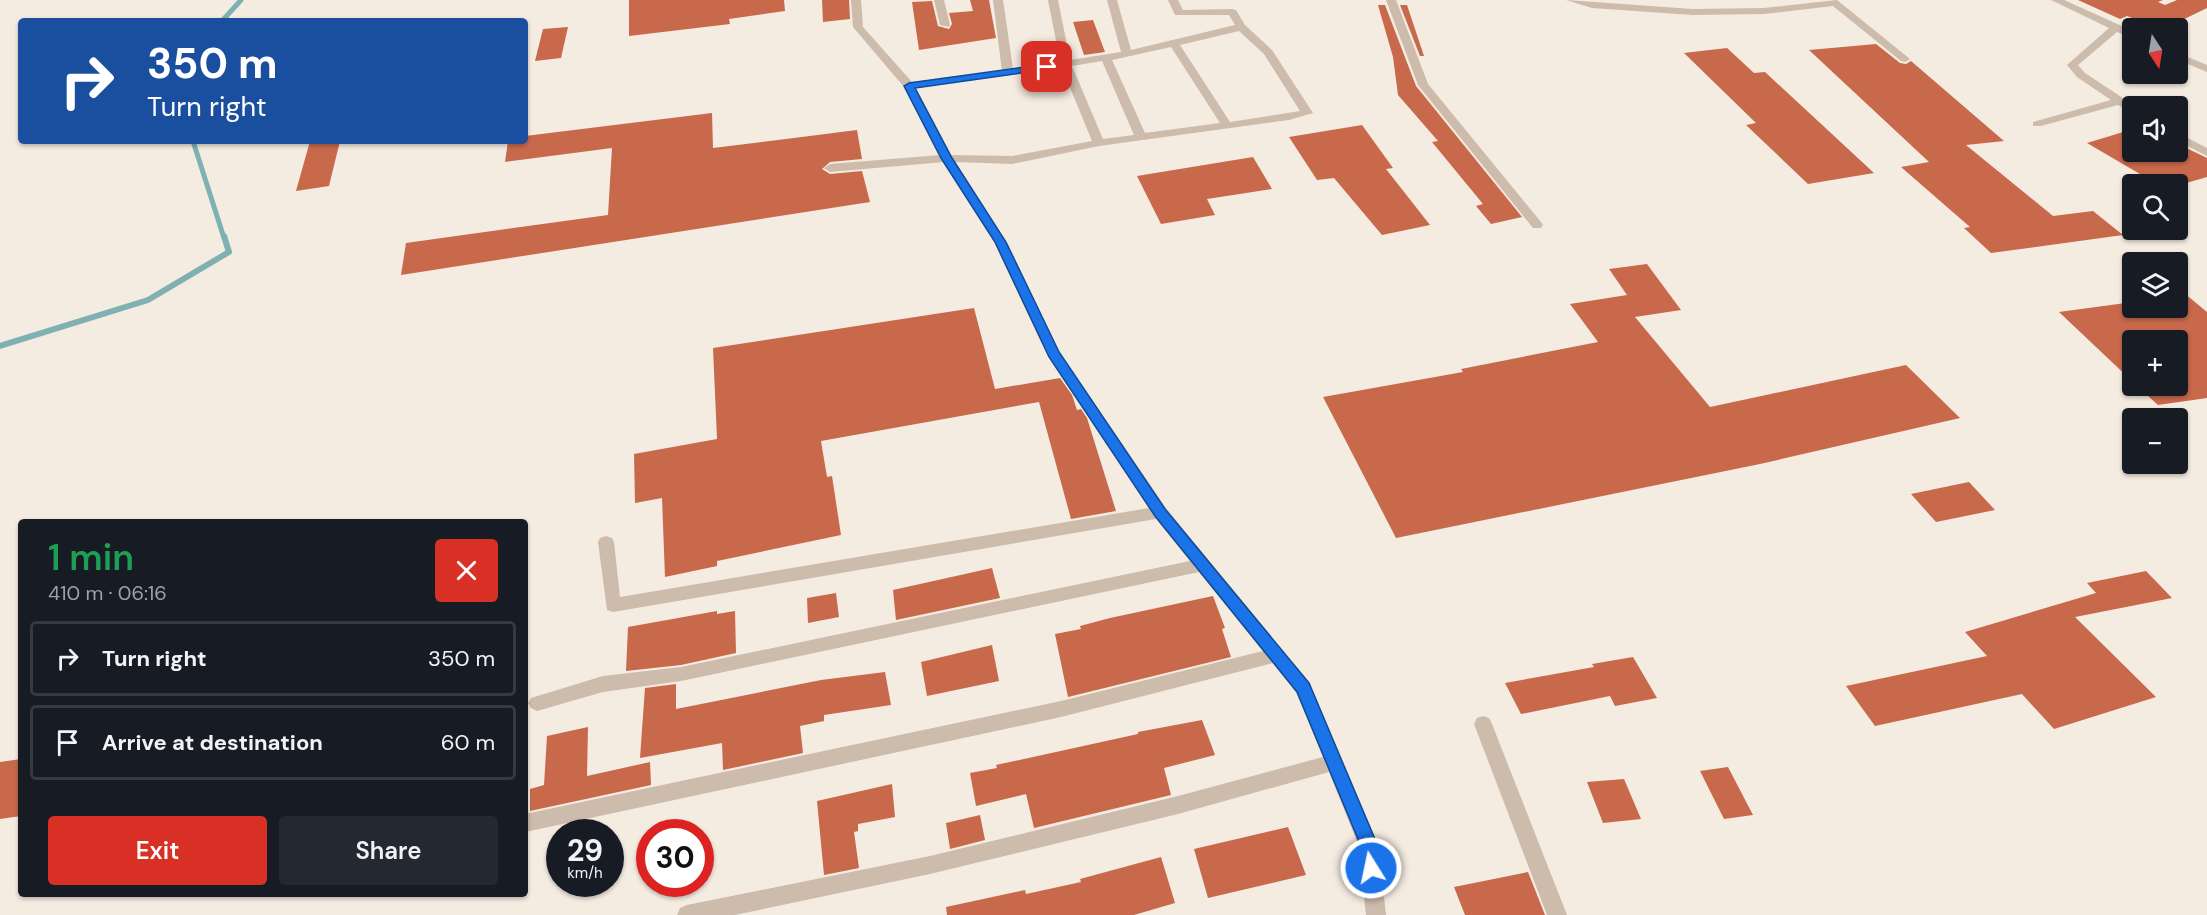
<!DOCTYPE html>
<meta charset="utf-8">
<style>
:root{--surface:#171b24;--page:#242831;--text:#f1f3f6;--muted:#9ea1a6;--line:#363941;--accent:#d93025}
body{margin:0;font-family:"DM Sans",sans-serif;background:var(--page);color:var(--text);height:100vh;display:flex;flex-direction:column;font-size:22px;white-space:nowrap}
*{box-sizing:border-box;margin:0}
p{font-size:20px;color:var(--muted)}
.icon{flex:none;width:33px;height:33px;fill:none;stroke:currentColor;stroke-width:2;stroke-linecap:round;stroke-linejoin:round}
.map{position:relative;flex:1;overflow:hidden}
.sheet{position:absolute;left:18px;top:519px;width:510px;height:378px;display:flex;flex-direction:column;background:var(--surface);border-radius:6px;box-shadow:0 2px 4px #0004}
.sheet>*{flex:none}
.guide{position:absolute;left:18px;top:18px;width:510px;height:126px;border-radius:6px;box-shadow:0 2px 4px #0004;background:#1a4fa0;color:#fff;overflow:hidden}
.needle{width:39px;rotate:168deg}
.tools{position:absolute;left:2122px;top:18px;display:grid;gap:12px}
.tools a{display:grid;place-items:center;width:66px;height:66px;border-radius:6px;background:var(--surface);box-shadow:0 2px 4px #0004;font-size:30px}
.speed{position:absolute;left:546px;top:819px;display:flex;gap:12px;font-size:30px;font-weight:700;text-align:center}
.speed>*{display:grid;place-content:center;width:78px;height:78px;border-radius:50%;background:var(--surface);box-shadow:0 2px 4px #0004;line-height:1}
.speed small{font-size:15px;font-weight:400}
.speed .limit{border:9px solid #d22;background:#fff;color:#111}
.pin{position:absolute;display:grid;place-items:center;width:51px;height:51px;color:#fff;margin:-26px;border-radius:12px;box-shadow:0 3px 9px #0006}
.me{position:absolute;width:66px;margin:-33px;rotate:350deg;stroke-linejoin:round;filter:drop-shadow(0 0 4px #0008)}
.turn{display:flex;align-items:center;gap:21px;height:126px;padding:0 30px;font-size:27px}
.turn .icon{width:78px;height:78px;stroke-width:2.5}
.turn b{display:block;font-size:42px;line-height:51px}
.round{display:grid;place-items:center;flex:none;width:63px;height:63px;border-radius:6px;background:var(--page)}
.head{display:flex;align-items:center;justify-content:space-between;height:102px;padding:0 30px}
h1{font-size:36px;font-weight:600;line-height:45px;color:#1e9e55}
.cta{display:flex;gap:12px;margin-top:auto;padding:12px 30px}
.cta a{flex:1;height:69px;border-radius:6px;background:var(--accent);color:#fff;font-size:24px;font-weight:600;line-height:69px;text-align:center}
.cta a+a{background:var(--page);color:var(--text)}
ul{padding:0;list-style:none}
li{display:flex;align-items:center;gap:18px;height:75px;margin:0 12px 9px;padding:0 18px;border:3px solid var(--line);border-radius:6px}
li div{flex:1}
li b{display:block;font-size:22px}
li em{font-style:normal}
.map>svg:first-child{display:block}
</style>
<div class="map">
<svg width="2207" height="915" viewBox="0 0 2207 915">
<rect width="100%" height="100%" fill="#f4ebe1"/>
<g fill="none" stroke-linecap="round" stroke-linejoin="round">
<g stroke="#7fb0b2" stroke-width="5">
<path d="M222,21L241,0"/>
<path d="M193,141L224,238"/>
</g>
<path stroke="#7fb0b2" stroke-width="6" d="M0,346L148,300L229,252L224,236"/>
</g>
<g fill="#c8694b">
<path d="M629,0H784L785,11L729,19L730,24L629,36Z"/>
<path d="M822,0H849L850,19L823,22Z"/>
<path d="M970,0H989L996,38L919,50L912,2L932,1L938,26L949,29L952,24L949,13L973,11Z"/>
<path d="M2078,0H2163L2158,2L2165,5L2177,0H2207V8L2166,28H2158L2127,16L2120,19Z"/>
<path d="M1378,5H1385L1416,86L1522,217L1491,224L1476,206L1483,204L1432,142L1438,141L1398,95L1393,57Z"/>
<path d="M1400,5H1407L1424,56H1420Z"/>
<path d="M1093,20L1105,52L1084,55L1073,22Z"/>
<path d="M568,27L561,58L535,61L543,29Z"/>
<path d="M1876,44L1900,63L1906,64L1911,61L2004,141L1966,145L2053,216L2093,211L2123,235L1991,253L1964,228L1970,227L1901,167L1929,162L1809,50Z"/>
<path d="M1727,48L1754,73L1765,72L1874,173L1808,184L1746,125L1756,123L1684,53Z"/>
<path d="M712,113L713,148L857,130L862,159L830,162L822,169L830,174L862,171L870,202L401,275L406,243L608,215L612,148L505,162L508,141H525V136Z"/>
<path d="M1362,125L1393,168L1386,169L1430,225L1382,235L1334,178L1317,180L1289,137Z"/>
<path d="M2133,129V152H2178V144L2207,158V177L2183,184H2157L2087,143Z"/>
<path d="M310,141H340L329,186L296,191Z"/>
<path d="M1253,157L1272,189L1207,199L1215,215L1161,224L1137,176Z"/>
<path d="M1647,264L1681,310L1635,317L1710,407L1906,365L1960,418L1760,464L1396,538L1323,397L1463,372L1461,369L1598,342L1570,304L1627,295L1609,269Z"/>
<path d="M2178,288L2207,312V398L2158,405L2137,386H2178V340H2133V382L2059,312L2133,302V308H2178Z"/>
<path d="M974,308L995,389L1060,378L1072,395L1077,410L1081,409L1087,418L1116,511L1071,519L1039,402L821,441L827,477L832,476L841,535L717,561V566L665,577L662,498L635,503L634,454L717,439L713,348Z"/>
<path d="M1969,482L1995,510L1936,522L1911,494Z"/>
<path d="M992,568L1000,598L896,620L893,590Z"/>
<path d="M2146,571L2172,598L2075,617L2156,697L2054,729L2022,694L1875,726L1846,686L1987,656L1965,632L2096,593L2087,583Z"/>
<path d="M836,593L839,617L808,623L807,598Z"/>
<path d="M1213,596L1225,628L1222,629L1231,657L1068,697L1055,634L1081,629L1080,626L1110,618Z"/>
<path d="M717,611V614L735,611L736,653L681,665L626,671L628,627Z"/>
<path d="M992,645L999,681L927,696L921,662Z"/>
<path d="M1633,657L1657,698L1615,706L1610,696L1521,714L1505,683L1594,667L1592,664Z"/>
<path d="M885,672L891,705L824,715V721L800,726L803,753L723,770L722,743L640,758L645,688L676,684V709L821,680Z"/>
<path d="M1202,720L1215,755L1164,768L1171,795L1034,828L1026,794L976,806L970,773L997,768L996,765L1138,734V732Z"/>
<path d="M588,727L587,776L650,762L651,785L530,811V789L544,785L547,736Z"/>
<path d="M21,759V816L0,819V762Z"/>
<path d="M1728,767L1753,815L1724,819L1700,771Z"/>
<path d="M1624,779L1641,819L1603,823L1587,782Z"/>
<path d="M892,784L895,817L858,824V831L854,832L859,868L824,875L817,801Z"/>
<path d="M980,815L985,840L950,849L946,823Z"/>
<path d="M1288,827L1306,875L1208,898L1194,849Z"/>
<path d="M1161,857L1175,903L1134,915H947L946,907L1025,890L1026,894L1081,882L1080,879Z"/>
<path d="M1528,872L1545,915H1465L1454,887Z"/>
</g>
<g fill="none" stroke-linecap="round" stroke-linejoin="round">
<g fill="#cdbbac" fill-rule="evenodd">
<path d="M851,0H861L863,27L912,82L1002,71L993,0H1003L1013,69L1060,61L1048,0H1058L1070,60L1121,52L1107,0H1117L1131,50L1235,25L1229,15H1175L1168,0H1178L1183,10L1232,9L1236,10L1245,25L1272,50L1313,113L1289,120L1099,146L1012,164L955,162L1006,242L1060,353L1166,508L1309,683L1378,844L1386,915H1366L1358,844L1329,772L1178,814L930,874L735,915H677L680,908L687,905L930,856L1178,796L1323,757L1296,692L1273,663L1061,717L525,832V814L1061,701L1263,651L1199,572L681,681L603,692L537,711L531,708L528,703L531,698L603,676L681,667L1190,561L1156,519L613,612L607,610L598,542L600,538L606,536L612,538L614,542L620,597L1149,508L1047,354L994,242L944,162L830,172L824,168L830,164L940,155L904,87L853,27ZM1239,31L1264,54L1300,111L1230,122L1180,45ZM1171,47L1220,123L1145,133L1112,60ZM1102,61L1134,135L1103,139L1072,66ZM1062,68L1092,141L1012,156L951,155L916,88Z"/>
<path d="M934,0H944L950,25L949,27L940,25Z"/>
<path d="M1386,0H1396L1428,84L1541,222L1543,225L1541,228H1533L1418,85Z"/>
<path d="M1566,0L1693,9L1764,8L1837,0L1910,59L1905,62L1901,61L1833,6L1764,14L1693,15L1592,8Z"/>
<path d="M2051,0H2064L2133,31V38L2117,32L2078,65L2085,73L2135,106H2133V113L2118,105L2041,126H2033V122L2111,100L2077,77L2067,65L2109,28Z"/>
<path d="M2178,53L2207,65V72L2178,60Z"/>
<path d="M2178,133L2207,148V156L2178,141Z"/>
<path d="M1483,716L1489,718L1492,724L1567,915H1547L1474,724L1477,718Z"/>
</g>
</g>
<path fill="#1a73e8" stroke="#114b97" stroke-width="1.5" d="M1047,64L1051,67L1050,69L915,88L952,158L1006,242L1059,352L1165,509L1309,683L1377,844L1380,868L1377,874L1371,876L1365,874L1360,844L1297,692L1155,516L1049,357L995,242L941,158L904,86L909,83Z"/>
</svg>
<div class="tools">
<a><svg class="needle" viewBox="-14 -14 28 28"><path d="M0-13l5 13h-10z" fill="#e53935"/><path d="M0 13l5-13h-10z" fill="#9ea1a6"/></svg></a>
<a><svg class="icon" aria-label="sound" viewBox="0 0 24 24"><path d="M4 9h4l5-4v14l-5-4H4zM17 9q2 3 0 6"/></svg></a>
<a><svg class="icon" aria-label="search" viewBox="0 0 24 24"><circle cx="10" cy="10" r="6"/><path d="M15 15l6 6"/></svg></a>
<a><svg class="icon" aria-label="layers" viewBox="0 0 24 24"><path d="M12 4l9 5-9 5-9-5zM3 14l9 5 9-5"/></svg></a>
<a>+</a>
<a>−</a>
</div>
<div class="speed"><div>29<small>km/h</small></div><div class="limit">30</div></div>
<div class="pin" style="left:1047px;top:67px;background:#d93025"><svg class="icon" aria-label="arrive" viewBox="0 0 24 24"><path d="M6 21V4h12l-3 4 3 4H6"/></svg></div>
<svg class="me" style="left:1371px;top:868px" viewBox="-20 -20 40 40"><circle r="17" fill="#1a73e8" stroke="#fff" stroke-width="3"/><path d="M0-11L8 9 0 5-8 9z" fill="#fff"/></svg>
<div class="guide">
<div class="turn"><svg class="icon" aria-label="right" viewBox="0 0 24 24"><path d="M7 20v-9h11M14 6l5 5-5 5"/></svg><div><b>350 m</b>Turn right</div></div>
</div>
<section class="sheet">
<div class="head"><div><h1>1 min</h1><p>410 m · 06:16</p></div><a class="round" style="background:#d93025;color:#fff"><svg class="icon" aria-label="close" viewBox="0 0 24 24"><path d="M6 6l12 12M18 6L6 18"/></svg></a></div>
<ul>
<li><svg class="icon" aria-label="right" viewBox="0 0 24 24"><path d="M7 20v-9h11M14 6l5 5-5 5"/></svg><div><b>Turn right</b></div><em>350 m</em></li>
<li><svg class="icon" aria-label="arrive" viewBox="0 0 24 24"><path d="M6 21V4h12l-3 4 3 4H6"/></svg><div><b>Arrive at destination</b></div><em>60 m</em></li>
</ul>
<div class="cta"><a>Exit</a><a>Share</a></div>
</section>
</div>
